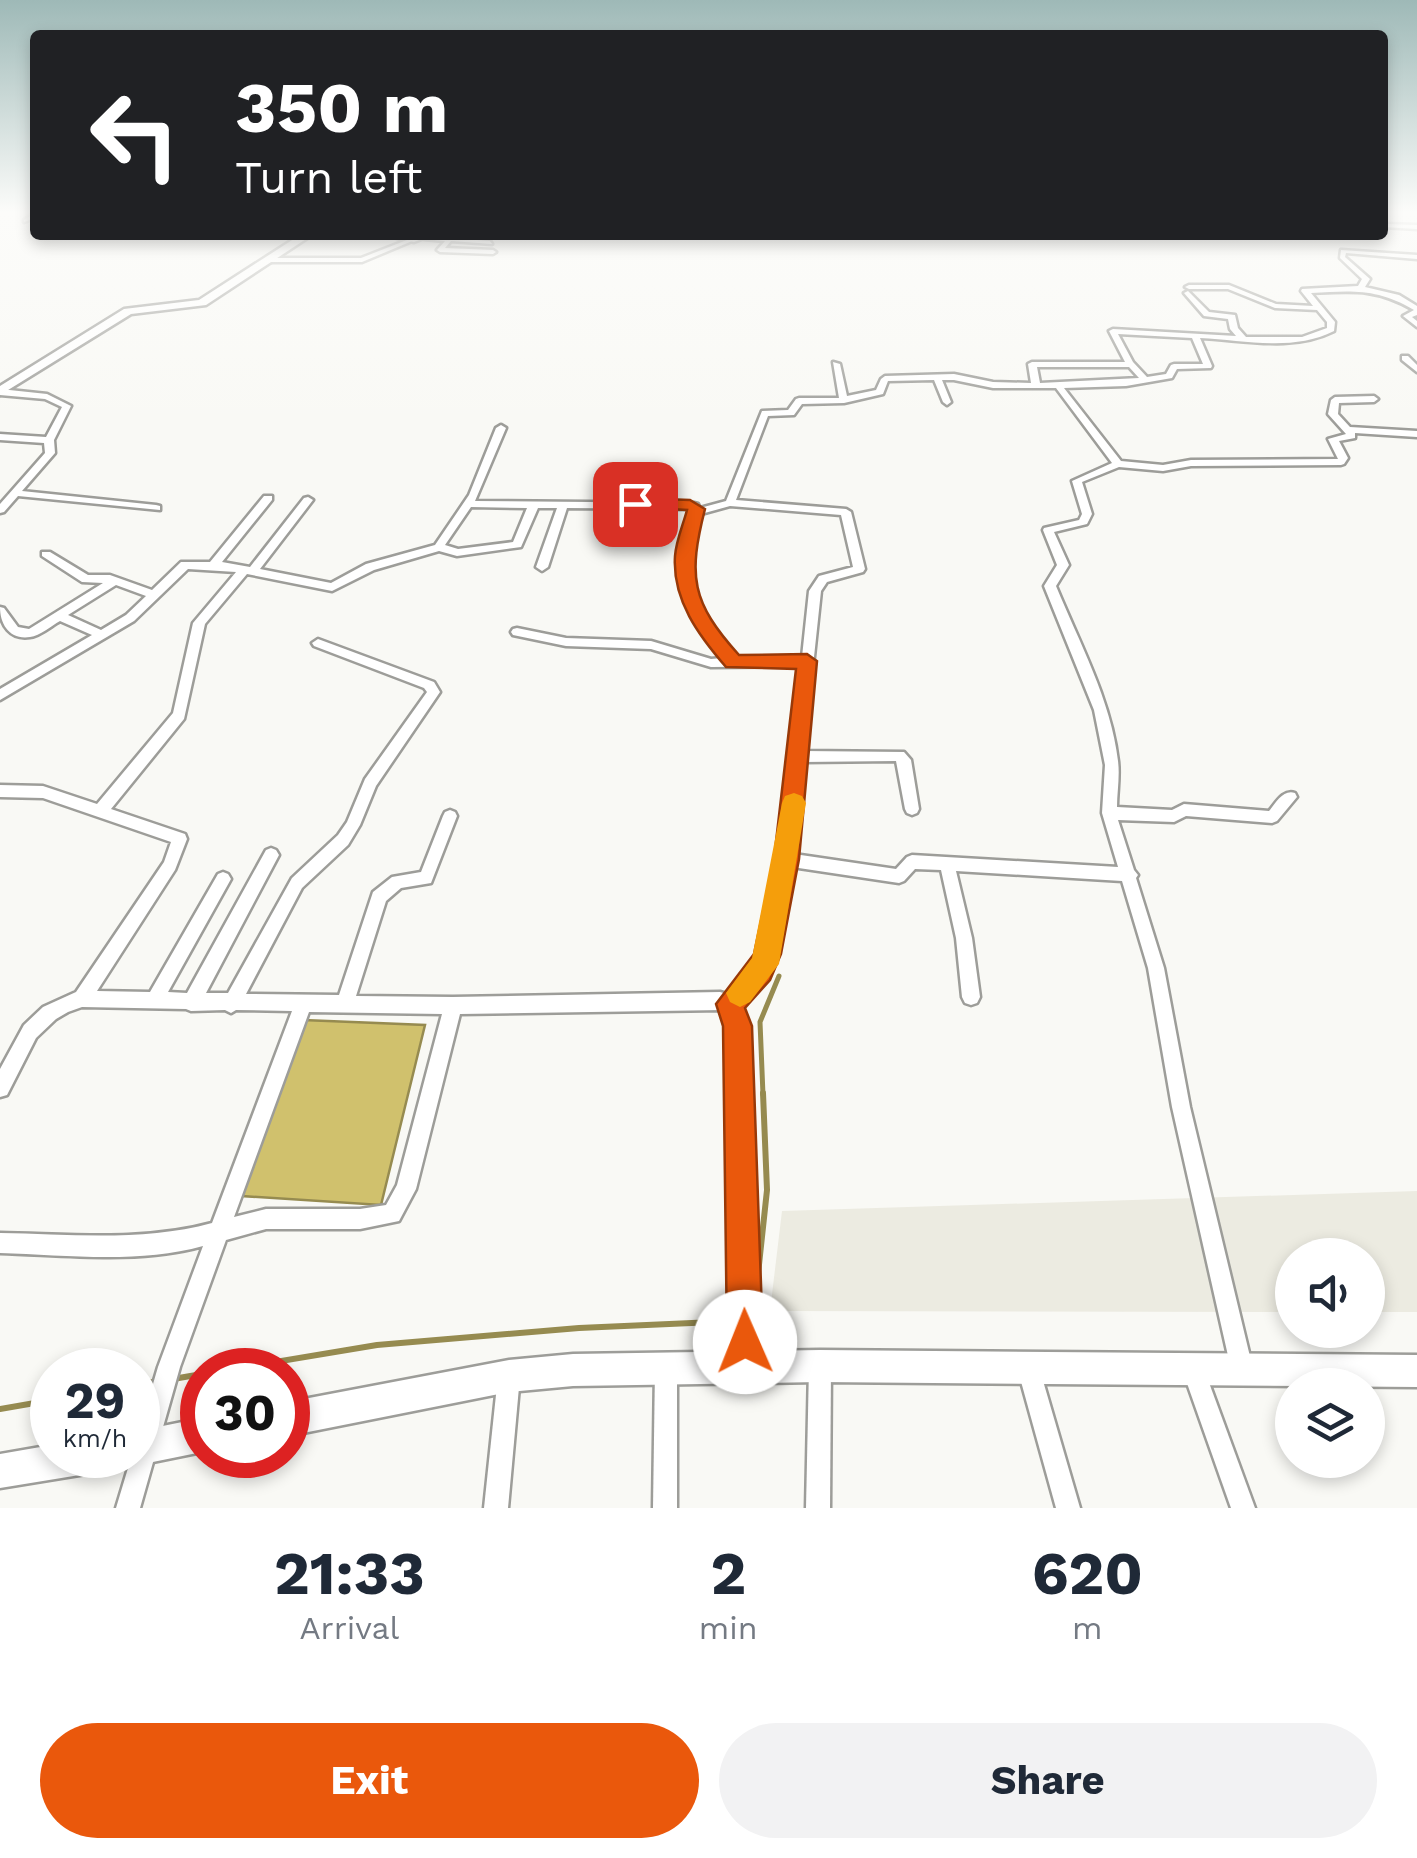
<!DOCTYPE html>
<style>
:root{--surface:#fff;--page:#f2f2f3;--text:#1f2937;--muted:#747a83;--accent:#ea580c}
body{margin:0;font-family:"Work Sans",sans-serif;background:var(--page);color:var(--text);height:100vh;display:flex;flex-direction:column;font-size:38px;white-space:nowrap}
*{box-sizing:border-box;margin:0}
p{font-size:32px;color:var(--muted)}
.icon{flex:none;width:55px;height:55px;fill:none;stroke:currentColor;stroke-width:2;stroke-linecap:round;stroke-linejoin:round}
.map{position:relative;height:1508px;overflow:hidden}
.drawer{display:flex;flex-direction:column;background:var(--surface);flex:1}
.drawer>*{flex:none}
.banner{position:absolute;left:30px;top:30px;width:1358px;height:210px;border-radius:10px;box-shadow:0 5px 15px #0003;background:#202124;color:#fff;overflow:hidden}
.fabs{position:absolute;left:1275px;top:1238px;display:grid;gap:20px}
.fabs a{display:grid;place-items:center;width:110px;height:110px;border-radius:50%;background:var(--surface);box-shadow:0 5px 15px #0003;font-size:50px}
.speed{position:absolute;left:30px;top:1348px;display:flex;gap:20px;font-size:50px;font-weight:700;text-align:center}
.speed>*{display:grid;place-content:center;width:130px;height:130px;border-radius:50%;background:var(--surface);box-shadow:0 5px 15px #0003;line-height:1}
.speed small{font-size:25px;font-weight:400}
.speed .limit{border:15px solid #d22;background:#fff;color:#111}
.pin{position:absolute;display:grid;place-items:center;width:85px;height:85px;color:#fff;margin:-42px;border-radius:20px;box-shadow:0 5px 15px #0006}
.me{position:absolute;width:110px;margin:-55px;rotate:359deg;stroke-linejoin:round;filter:drop-shadow(0 0 8px #0008)}
.turn{display:flex;align-items:center;gap:35px;height:210px;padding:0 40px;font-size:45px}
.turn .icon{width:130px;height:130px;stroke-width:2.5}
.turn b{display:block;font-size:70px;line-height:85px}
.eta{display:flex;justify-content:space-evenly;align-items:center;height:170px;text-align:center}
.eta b{font-size:60px;font-weight:700;line-height:70px}
.action{display:flex;gap:20px;margin-top:auto;padding:20px 40px}
.action a{flex:1;height:115px;border-radius:60px;background:var(--accent);color:#fff;font-size:40px;font-weight:700;line-height:115px;text-align:center}
.action a+a{background:var(--page);color:var(--text)}
.map>svg:first-child{display:block}
</style>
<div class="map">
<svg width="1417" height="1508" viewBox="0 0 1417 1508">
<rect width="100%" height="100%" fill="#f9f9f5"/>
<path fill="#ecebe1" d="M1417,1191V1312H1368V1255H1292V1312L770,1311L782,1211Z"/>
<path fill="#d0c16d" stroke="#968b50" stroke-width="2.5" d="M303,1020L425,1025L381,1205L242,1196Z"/>
<g fill="none" stroke-linecap="round" stroke-linejoin="round">
<path stroke="#968b50" stroke-width="5" d="M763,1095L760,1022L779,976"/>
<g stroke="#968b50" stroke-width="6">
<path d="M755,1302L767,1190L763,1093"/>
<path d="M227,1370L377,1345L579,1328L737,1321"/>
<path d="M173,1379L202,1374"/>
<path d="M138,1385L158,1381"/>
<path d="M0,1409L52,1400"/>
</g>
<defs>
<g id="street">
<path d="M32,214H35V218L24,222V220Z"/>
<path d="M1385,224L1417,225V229L1383,227Z"/>
<path d="M422,236L490,241L492,244L451,241L445,248L493,250L496,252L493,254L440,252L437,250L445,241L424,239Z"/>
<path d="M412,238L417,239L362,262H270L267,260L270,258H361Z"/>
<path d="M1341,250L1417,255V259L1346,253L1345,257L1370,279L1365,287L1399,295L1417,306V315L1412,317L1417,321V327L1403,316L1414,310C1376,288 1353,291 1311,293L1335,322L1334,331C1292,352 1245,340 1200,338L1212,366L1211,368L1177,369L1172,378L1126,386L1064,388L1121,461L1163,465L1191,460L1338,459L1328,439L1346,434L1328,414L1331,400L1335,397L1374,396L1378,399L1374,402L1339,403L1338,414L1350,427L1417,431V437L1355,433V438L1339,441L1348,458L1344,464L1341,465L1191,466L1163,471L1119,467L1082,482L1092,514L1087,524L1054,532L1069,565L1056,586C1079,642 1111,700 1118,761C1120,776 1117,792 1117,807L1172,810L1184,804L1269,811C1276,803 1283,789 1295,793L1297,797L1277,821L1272,823L1186,816L1174,822L1118,820L1134,870L1138,875L1136,878L1164,968L1190,1107L1253,1369L1250,1377L1242,1380L1234,1377L1231,1369L1172,1107L1148,968L1122,881L956,871L972,938L980,997L977,1003L971,1005L965,1003L962,997L956,938L941,870L915,869L904,881L899,883L792,867L775,953L766,977L739,1006L746,1025L757,1366L754,1374L746,1377L738,1374L735,1366L728,1025L723,1010L460,1014L416,1189L399,1221L360,1229H266L226,1240L180,1367L140,1508H116L132,1455H138V1435L158,1367L203,1246C139,1264 66,1255 0,1253V1233C70,1234 143,1242 212,1223L292,1011L236,1010L231,1013L225,1010L191,1011L186,1009L82,1007L68,1012L56,1019L36,1038L7,1095L0,1097V1069L24,1025L43,1007L76,992L164,862L171,842L43,798L0,797V785L43,786L97,804L173,713L193,623L236,572L188,569L134,621L0,700V689L92,635L60,621C51,626 40,636 30,637C10,640 0,625 0,607L4,608L18,627L29,629L103,583L82,582L42,556V552H50L88,575H110L152,590L181,562H210L264,496H272V500L222,562L250,567L304,498L308,497L313,500L260,569L331,583L366,564L435,545L469,495L496,428L501,425L506,428L475,501L694,503L698,504L700,508L726,501L762,411L788,410L796,399L799,398H839L833,362L840,364L847,396L876,390L881,379L885,376L954,374L993,382L1031,383L1028,364L1032,362H1125L1109,331L1113,329L1236,336L1230,329L1228,319L1204,316L1184,293L1188,291L1209,312L1235,315L1238,328L1246,337H1302L1327,328V322L1317,310L1275,308L1228,289H1189L1185,287L1189,285H1229L1276,304L1313,306L1301,291L1302,289L1358,286L1362,279L1340,258ZM1118,334L1192,338L1203,364H1174L1171,365L1166,374L1147,377L1133,362ZM1037,367H1129L1139,378L1040,383ZM934,380L943,402L947,405L951,402L942,380H954L993,388H1056L1112,463L1072,481L1082,514L1079,520L1044,528L1043,530L1057,565L1044,586L1094,710L1105,765L1102,813L1118,867L912,855L907,857L896,869L794,854L803,762L896,761L905,809L907,813L912,815L917,813L919,809L911,760L904,752L804,751L821,591L827,582L863,572L865,569L851,512L846,509L736,500L768,416L794,415L802,404L844,403L883,394L888,381ZM730,506L841,515L853,567L819,576L809,591L802,657L737,658C710,630 684,593 690,552C692,539 699,528 701,514ZM471,507L527,508L513,542L458,549L445,545ZM538,508H557L536,567L542,571L548,567L567,508L690,509C691,524 684,534 680,548C670,589 697,629 722,658L711,659L651,641L566,638L517,628L513,629L511,632L513,635L566,646L651,649L711,667L801,666L778,859L759,953L754,966L727,994L720,992L453,997L356,996L386,901L401,888L431,883L457,816L455,812L450,810L445,812L443,816L421,872L392,877L373,892L339,995L246,994L302,888L348,845L360,825L376,786L440,692L434,682L318,639L312,643L314,646L424,688L427,692L365,779L347,822L338,835L292,878L228,993H206L279,855L276,850L271,848L266,850L187,993L168,992L231,879L228,874L223,872L218,874L150,992L97,991L175,870L187,839L185,834L111,809L184,719L205,624L247,574L332,591L374,570L439,551L457,556L521,547ZM116,585L146,596L126,615L101,630L68,615ZM309,1012L442,1014L397,1185L386,1205L360,1209H266L234,1217Z"/>
<path d="M1402,356H1408L1417,365V372L1402,360Z"/>
<path d="M0,389L47,394L71,406L54,440L55,453L22,491L156,505L160,506V510L18,496L4,512L0,513V504L45,453L44,443L0,440V434L46,437L62,407L45,399L0,395Z"/>
<path d="M820,1356L828,1359L831,1367L830,1508H806L809,1367L812,1359Z"/>
<path d="M1028,1356L1036,1359L1039,1367L1080,1508H1056L1017,1367L1020,1359Z"/>
<path d="M666,1358L674,1361L677,1369V1508H653L655,1369L658,1361Z"/>
<path d="M1193,1358L1201,1361L1204,1369L1255,1508H1231L1182,1369L1185,1361Z"/>
<path d="M509,1365L517,1368L520,1376L508,1508H484L498,1376L501,1368Z"/>
</g>
<g id="secondary">
<path d="M300,235H312L206,305L131,314L0,395V386L124,309L199,300Z"/>
<path d="M385,235H432L414,242Z"/>
</g>
<g id="primary">
<path d="M820,1350L1417,1355V1387L820,1382L573,1386L509,1392L288,1436V1402L509,1360L573,1354Z"/>
<path d="M202,1418V1452L138,1465L126,1460L124,1455H138V1431Z"/>
<path d="M52,1445V1455H115L110,1467L98,1472L0,1488V1454Z"/>
</g>
</defs>
<use href="#street" stroke="#9d9d99" stroke-width="5"/>
<use href="#secondary" stroke="#9d9d99" stroke-width="5"/>
<use href="#primary" stroke="#9d9d99" stroke-width="5"/>
<use href="#street" fill="#fff" fill-rule="evenodd"/>
<use href="#secondary" fill="#fff" fill-rule="evenodd"/>
<use href="#primary" fill="#fff" fill-rule="evenodd"/>
</g>
<linearGradient id="sky" x2="0" y2="1"><stop stop-color="#9eb9b7"/><stop offset="0.5" stop-color="#fcfcfa"/><stop offset="1" stop-color="#fcfcfa" stop-opacity="0"/></linearGradient>
<rect width="1417" height="425" fill="url(#sky)"/>
<path fill="#ea580c" stroke="#983908" stroke-width="2.5" d="M635,498L690,500L705,509C688,576 691,602 739,655L807,654L817,661L799,859L781,954L770,980L745,1008L752,1026L763,1342L758,1355L745,1361L732,1355L727,1342L723,1026L716,1004L754,954L774,859L796,669L726,667C699,636 672,600 675,556C676,541 683,525 687,510L629,507V500Z"/>
<path fill="#f59e0b" d="M794,793L802,796L806,803L779,964L750,1002L740,1007L730,1002L726,993L752,958L782,803L785,796Z"/>
</svg>
<div class="fabs">
<a><svg class="icon" aria-label="sound" viewBox="0 0 24 24"><path d="M4 9h4l5-4v14l-5-4H4zM17 9q2 3 0 6"/></svg></a>
<a><svg class="icon" aria-label="layers" viewBox="0 0 24 24"><path d="M12 4l9 5-9 5-9-5zM3 14l9 5 9-5"/></svg></a>
</div>
<div class="speed"><div>29<small>km/h</small></div><div class="limit">30</div></div>
<div class="pin" style="left:635px;top:504px;background:#d93025"><svg class="icon" aria-label="arrive" viewBox="0 0 24 24"><path d="M6 21V4h12l-3 4 3 4H6"/></svg></div>
<svg class="me" style="left:745px;top:1342px" viewBox="-20 -20 40 40"><circle r="19" fill="#fff"/><path d="M0-13L10 11 0 6-10 11z" fill="#ea580c"/></svg>
<div class="banner">
<div class="turn"><svg class="icon" aria-label="left" viewBox="0 0 24 24"><path d="M17 20v-9H6M10 6l-5 5 5 5"/></svg><div><b>350 m</b>Turn left</div></div>
</div>
</div>
<section class="drawer">
<div class="eta">
<div><b>21:33</b><p>Arrival</p></div>
<div><b>2</b><p>min</p></div>
<div><b>620</b><p>m</p></div>
</div>
<div class="action"><a>Exit</a><a>Share</a></div>
</section>
